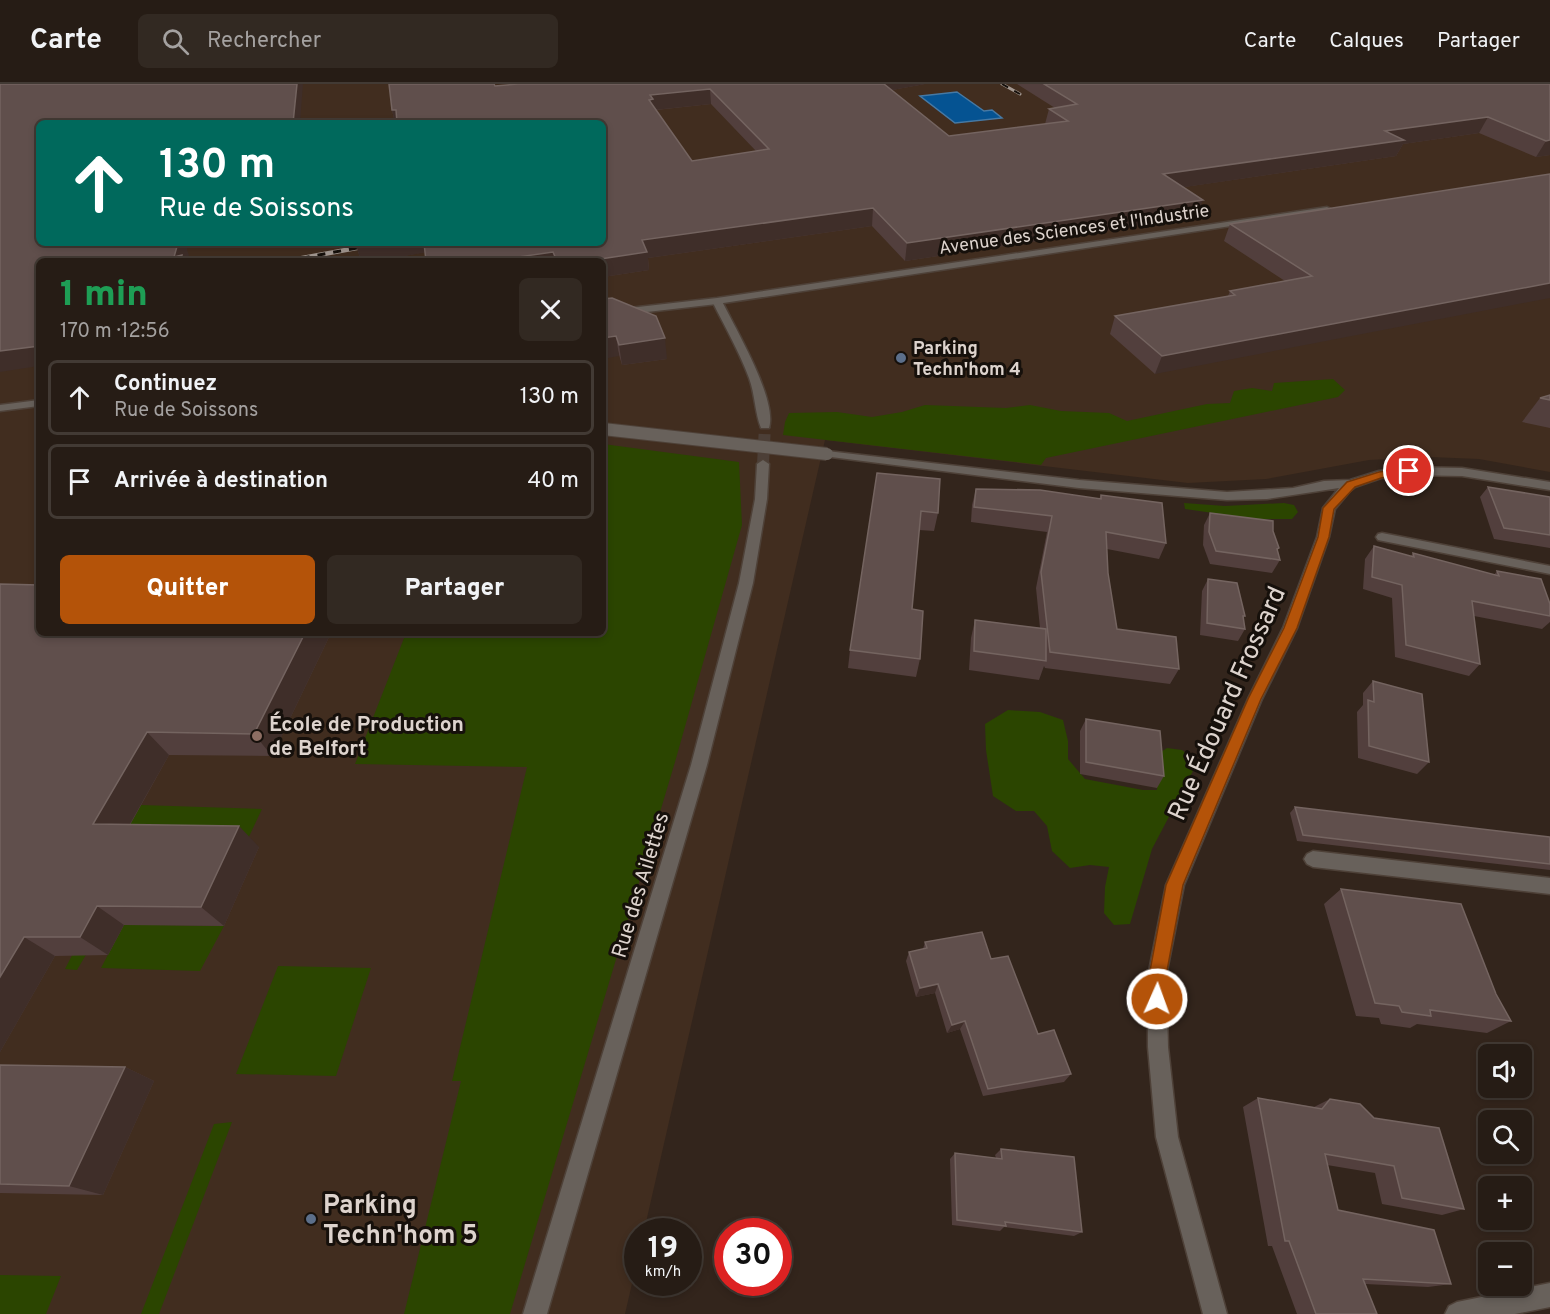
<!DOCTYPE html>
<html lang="fr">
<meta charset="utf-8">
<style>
:root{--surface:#261c15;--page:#322922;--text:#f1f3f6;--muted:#a4a1a0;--line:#423a34;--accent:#b45309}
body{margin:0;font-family:Overpass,sans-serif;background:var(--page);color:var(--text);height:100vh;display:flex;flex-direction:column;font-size:22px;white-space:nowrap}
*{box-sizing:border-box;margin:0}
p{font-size:20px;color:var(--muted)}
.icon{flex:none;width:33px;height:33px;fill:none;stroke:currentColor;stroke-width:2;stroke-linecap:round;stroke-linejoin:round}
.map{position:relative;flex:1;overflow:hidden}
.details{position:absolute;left:36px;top:174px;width:570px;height:378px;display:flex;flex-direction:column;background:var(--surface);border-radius:9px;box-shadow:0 3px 9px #0003,0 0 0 2px var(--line)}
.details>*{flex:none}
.guide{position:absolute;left:36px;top:36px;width:570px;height:126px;border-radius:9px;box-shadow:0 3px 9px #0003,0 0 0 2px var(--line);background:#00695c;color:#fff;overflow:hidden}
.tools{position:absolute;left:1478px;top:960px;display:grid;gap:12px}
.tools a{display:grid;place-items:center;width:54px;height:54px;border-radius:9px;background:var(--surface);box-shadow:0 3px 9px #0003,0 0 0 2px var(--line);font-size:30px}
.speed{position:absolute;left:624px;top:1134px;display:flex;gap:12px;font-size:30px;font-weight:700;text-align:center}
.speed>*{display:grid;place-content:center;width:78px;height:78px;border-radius:50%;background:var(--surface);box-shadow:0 3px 9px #0003,0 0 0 2px var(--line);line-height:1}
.speed small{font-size:15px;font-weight:400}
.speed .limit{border:9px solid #d22;background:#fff;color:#111}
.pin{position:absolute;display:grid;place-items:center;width:51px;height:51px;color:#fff;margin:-26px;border:3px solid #fff;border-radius:50%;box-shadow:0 2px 6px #0007}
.me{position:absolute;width:66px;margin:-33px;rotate:2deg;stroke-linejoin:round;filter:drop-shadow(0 0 4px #0008)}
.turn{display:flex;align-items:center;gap:21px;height:126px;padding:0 24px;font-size:27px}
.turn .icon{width:78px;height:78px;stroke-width:2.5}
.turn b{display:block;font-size:42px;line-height:51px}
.round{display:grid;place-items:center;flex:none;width:63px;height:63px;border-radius:9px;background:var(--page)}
.overview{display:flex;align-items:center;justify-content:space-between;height:102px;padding:0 24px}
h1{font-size:36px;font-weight:800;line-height:45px;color:#1e9e55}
.button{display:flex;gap:12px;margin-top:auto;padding:12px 24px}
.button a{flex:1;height:69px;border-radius:9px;background:var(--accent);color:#fff;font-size:24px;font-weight:800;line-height:69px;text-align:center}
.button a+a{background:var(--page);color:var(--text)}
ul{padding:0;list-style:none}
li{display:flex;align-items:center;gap:18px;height:75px;margin:0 12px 9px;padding:0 12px;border:3px solid var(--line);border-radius:9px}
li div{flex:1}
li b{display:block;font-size:22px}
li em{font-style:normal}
header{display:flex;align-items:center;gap:36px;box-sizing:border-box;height:84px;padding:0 30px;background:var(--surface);border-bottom:2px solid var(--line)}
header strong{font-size:28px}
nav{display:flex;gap:33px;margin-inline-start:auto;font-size:21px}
.search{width:420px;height:54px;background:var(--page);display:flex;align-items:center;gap:15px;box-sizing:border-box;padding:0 21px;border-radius:9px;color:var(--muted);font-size:22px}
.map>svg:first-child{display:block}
</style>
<header>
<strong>Carte</strong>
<div class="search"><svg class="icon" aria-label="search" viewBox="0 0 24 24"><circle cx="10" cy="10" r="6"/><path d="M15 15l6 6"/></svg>Rechercher</div>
<nav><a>Carte</a><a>Calques</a><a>Partager</a></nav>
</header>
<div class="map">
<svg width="1550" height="1230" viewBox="0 0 1550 1230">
<rect width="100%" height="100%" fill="#33251c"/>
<path fill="#412d1f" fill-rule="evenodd" d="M0,0H1548L1550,1V388L1479,375L1430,373L1369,376L1266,395L1188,399L825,356L644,1147L638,1148L637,1178L625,1230H0ZM39,39H603V159H39ZM39,177H603V549H39Z"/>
<g fill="#2b4500">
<path d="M1333,295L1345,306L1338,313L1046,374L1041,381L783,351L785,338L789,329L837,328L872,333L902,328L925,321L1006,324L1030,321L1061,327L1109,329L1127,337L1207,320L1230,319L1234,307L1252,304L1272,307L1274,299Z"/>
<path d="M603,360L739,378L742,441L675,678L510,1230H404L461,997H452L527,683L355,680L406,549H603Z"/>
<path d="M1184,419L1225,422L1284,419L1294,421L1298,428L1292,435H1255L1185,425Z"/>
<path d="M1008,626L1040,628L1063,636L1068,657V675L1085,695L1143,706H1157L1158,670L1167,664L1182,666L1192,674L1193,687L1152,765L1130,840L1114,841L1104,829L1105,803L1109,783L1090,781L1070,784L1052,767L1047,742L1034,727H1016L993,712L986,666L985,640Z"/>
<path d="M141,721L262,725L244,763L118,761Z"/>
<path d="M88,840L224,842L200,887L101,884L114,859H93L77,886L65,885Z"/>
<path d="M278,882L371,884L336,992L236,990Z"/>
<path d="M232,1038L159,1230H141L214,1040Z"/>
<path d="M0,1191L61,1192L46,1230H0Z"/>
</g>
<path fill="#055392" stroke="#4679a4" stroke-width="1.5" d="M957,8L984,27L992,26L1002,34L955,39L920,12Z"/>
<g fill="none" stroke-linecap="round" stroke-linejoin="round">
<path stroke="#4c3f37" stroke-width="12" stroke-dasharray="12 6" stroke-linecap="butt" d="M763,380L765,342"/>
<defs>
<g id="minor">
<path d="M714,215L722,217C735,244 778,316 769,344H761C755,330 755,310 749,294C739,267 725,243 712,217Z"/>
<path d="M827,367L1079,396L1227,408L1293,404L1324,397L1350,396L1379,387L1409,383L1462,384L1550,398V406L1462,392L1409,391L1381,394L1355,403L1350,407L1335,425L1329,453L1297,544L1262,615L1184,801L1166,892L1168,963L1178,1053L1227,1230H1203L1156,1053L1148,963V892L1166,801L1248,615L1283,544L1317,453L1323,424L1339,404L1267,415L1227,416L1079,404L823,372V368Z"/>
<path d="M763,376L769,380L767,415L753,499L707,681L547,1230H523L691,681L739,499L755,415L757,380Z"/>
<path d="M1382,449L1550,482V490L1378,456L1376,453L1378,450Z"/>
<path d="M1313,767L1550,794V810L1313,783L1307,780L1304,775L1307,770Z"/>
<path d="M1550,1199V1223L1515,1230H1445L1449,1222L1457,1218Z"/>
</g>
<g id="tertiary">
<path d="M1327,123L1331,125L1330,127L717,220L603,233V227L717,214Z"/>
<path d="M39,316V322L0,327V321Z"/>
</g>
</defs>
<use href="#minor" stroke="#4e4138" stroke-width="3"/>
<use href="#tertiary" stroke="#4e4138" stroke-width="3"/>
<use href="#minor" fill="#68615b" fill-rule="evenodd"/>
<use href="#tertiary" fill="#68615b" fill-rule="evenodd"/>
<defs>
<path id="rail-far1" d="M1002,0L1020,10"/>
<path id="rail" d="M286,177L362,163"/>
</defs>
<use href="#rail-far1" stroke="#a39891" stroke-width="3"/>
<use href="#rail" stroke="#a39891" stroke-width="4.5"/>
<use href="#rail-far1" stroke="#16100b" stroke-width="2" stroke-dasharray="7" stroke-linecap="butt"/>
<use href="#rail" stroke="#16100b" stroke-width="3" stroke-dasharray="8" stroke-linecap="butt"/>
<defs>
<path id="minor-bridge" d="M603,345L827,370"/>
</defs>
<use href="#minor-bridge" stroke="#4e4138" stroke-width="14" stroke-linecap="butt"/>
<use href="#minor-bridge" stroke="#68615b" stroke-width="12"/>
</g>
<g fill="#523f3d" fill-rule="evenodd">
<path d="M518,0H925L892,6L949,52L1045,40L1049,25L1055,24L1017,0H1550V71L1536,73L1479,49L1403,60L1396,72L1184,103L1197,133L905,177L872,142L648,174L649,186L603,193V177H426L425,168L376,177H361L356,161L603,39H395L392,26L495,2ZM711,20L756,67L692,77L656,26Z"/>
<path d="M1550,90L1155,290L1110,250L1115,232L1228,212L1230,207L1285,197L1224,157L1230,140Z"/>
<path d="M603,215L667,275L622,281Z"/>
<path d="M1550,311V344L1522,338L1540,314Z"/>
<path d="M877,389L938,429L934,447L919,446L912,525L920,575L916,593L848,584L850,566Z"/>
<path d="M1488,403L1550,413V464L1494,455L1480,413Z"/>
<path d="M976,405L1099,415L1101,411L1166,459L1159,475L1107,465L1108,489L1117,545L1179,585L1170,600L1045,584L1044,582L1039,596L969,586L971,554L975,536L1040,544L1036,504L1047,448L971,438L972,421Z"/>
<path d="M1210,429L1273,447L1280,476L1272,489L1210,480L1203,461L1204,441Z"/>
<path d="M1374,462L1411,472L1413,469L1494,491L1497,487L1550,520V538L1542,545L1474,532L1480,580L1469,592L1395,573L1392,514L1363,505L1365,475Z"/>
<path d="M1208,495L1245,532L1243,534L1245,545L1238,557L1200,551L1202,507Z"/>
<path d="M0,500L39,549H331L272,672L169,671L130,741L259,763L224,842L124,841L108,871L55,872L0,968Z"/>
<path d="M1373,597L1429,678L1417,690L1358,674L1357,628L1363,621V609Z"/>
<path d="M1086,635L1164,692L1157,704L1080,690V647Z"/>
<path d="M1295,723L1550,753V786L1297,757L1290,729Z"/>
<path d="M1341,805L1496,910L1511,937L1487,949L1417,940L1410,944L1381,940L1379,934L1356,932L1324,820Z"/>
<path d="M925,858L991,875L1038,950L1071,990L1064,998L983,1012L960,945L947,949L935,909L916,913L906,877L909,868L923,865Z"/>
<path d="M0,981L125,983L154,997L103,1111L0,1109Z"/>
<path d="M1258,1014L1314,1023L1330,1015L1464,1125L1442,1131L1382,1120L1375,1089L1327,1081L1338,1126L1451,1200L1428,1203L1365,1200L1377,1230H1297L1272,1162H1268L1243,1023Z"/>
<path d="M1001,1065L1082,1148L1074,1152L1004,1143L1000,1147L952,1141L950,1075L955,1069L996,1074L995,1071Z"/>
</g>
<g fill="#3f2e29">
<path d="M297,0H303L300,39H293Z"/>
<path d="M877,0H925L876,9Z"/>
<path d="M710,5L711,20L654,26L649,16L650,11Z"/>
<path d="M392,26H396L400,39H395Z"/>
<path d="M1488,33L1479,49L1403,60L1396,72L1158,107L1163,90L1385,47Z"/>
<path d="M1550,56V71L1536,73L1546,57Z"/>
<path d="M1203,116L1197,133L905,177L907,159Z"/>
<path d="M873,124L872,142L648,174L649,186L603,193V177H587L642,156Z"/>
<path d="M178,159H189L187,166L189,171L187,177H176L174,173Z"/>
<path d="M370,159H425L428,168L376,177H361L356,161Z"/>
<path d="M553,168L555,177H491Z"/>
<path d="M1550,199V214L1155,290L1162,272Z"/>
<path d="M616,252L619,272L603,275V254Z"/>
<path d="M665,254L667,275L622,281L619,261Z"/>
<path d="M39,262V282L0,288V267Z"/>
<path d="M305,549H331L272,672L254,650Z"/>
<path d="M147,648L169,671L118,761L93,740Z"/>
<path d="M239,742L259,763L224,842L201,823Z"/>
<path d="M97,822L124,841L108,871L80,853Z"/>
<path d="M24,853L55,872L0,968V893Z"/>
<path d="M938,900L935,909L916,913L920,904Z"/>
<path d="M965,937L960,945L947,949L952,941Z"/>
<path d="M125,983L154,997L103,1111L69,1102Z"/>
</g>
<g fill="#604f4c" stroke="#746460" stroke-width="1.5" fill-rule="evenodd">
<path d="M0,0H297L293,39H39V159H178L174,173L182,171L181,177H39V262L0,267Z"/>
<path d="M389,0H494L495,2L518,0H884L949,52L1068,37L1049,25L1077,20L1044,0H1550V56L1546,57L1488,33L1385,47L1404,56L1163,90L1203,116L907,159L873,124L642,156L647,168L587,177H557L553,168L491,177H426L424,159H603V39H397L396,26H392ZM710,5L769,65L692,77L649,16L653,15L650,11Z"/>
<path d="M1550,90V199L1162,272L1115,232L1235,211L1230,207L1312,192L1230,140Z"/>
<path d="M356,159H370L356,161Z"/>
<path d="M612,214L656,232L665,254L619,261L616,252L603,254V215Z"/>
<path d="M1550,311V316L1540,314Z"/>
<path d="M877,389L940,395L938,429L921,427L912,525L923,527L920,575L850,566Z"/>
<path d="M1488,403L1550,413V451L1504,444Z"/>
<path d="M976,405L1040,406L1101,415V411L1162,419L1166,459L1106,448L1108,489L1117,545L1176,553L1179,585L1050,568L1041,488L1052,432L974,423Z"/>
<path d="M1210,429L1273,437V447L1279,464L1277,465L1280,476L1216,467L1209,448Z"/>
<path d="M1374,462L1414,473L1413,469L1499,492L1497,487L1541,495L1550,520V532L1472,517L1480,580L1406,561L1402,501L1372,493Z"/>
<path d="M1208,495L1237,499L1245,532H1243L1245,545L1207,539Z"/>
<path d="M0,500L39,501V549H305L254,650L147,648L93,740L239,742L201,823L97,822L80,853H24L0,893Z"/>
<path d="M975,536L1046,545V577L974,567Z"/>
<path d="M1373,597L1422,610L1429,678L1369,662L1368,616L1374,618Z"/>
<path d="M1086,635L1160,647L1164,692L1086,678Z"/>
<path d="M1295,723L1550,753V780L1303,751Z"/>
<path d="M1341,805L1461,820L1496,910L1511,937L1430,926L1431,932L1402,928L1399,922L1375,919Z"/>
<path d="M982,848L991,875L1008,872L1038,950L1054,946L1071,990L988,1005L965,937L952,941L938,900L920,904L909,868L927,864L925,858Z"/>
<path d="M0,981L125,983L69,1102L0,1100Z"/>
<path d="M1258,1014L1322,1025L1330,1015L1360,1020L1374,1034L1439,1044L1464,1125L1402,1114L1394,1082L1325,1070L1338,1126L1434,1146L1451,1200L1363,1195L1377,1230H1316L1289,1157H1285Z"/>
<path d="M1001,1065L1074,1073L1082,1148L1005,1138L1006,1142L957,1136L955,1069L1002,1075Z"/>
</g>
<path fill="#b45309" stroke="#753606" stroke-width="1.5" d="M1409,384L1413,385V389L1381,394L1355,403L1334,425L1329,453L1297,544L1261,615L1183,801L1166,892V915L1164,922L1157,924L1151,922L1149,915V892L1166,801L1248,615L1284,544L1318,453L1323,424L1347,398L1379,388Z"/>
<g fill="#5c6f8a" stroke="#16100b" stroke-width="2">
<circle cx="901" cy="274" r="6"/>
<circle cx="311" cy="1135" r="6"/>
</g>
<circle fill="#8d6e63" stroke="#16100b" stroke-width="2" cx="257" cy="652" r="6"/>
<g text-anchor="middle" stroke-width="6" stroke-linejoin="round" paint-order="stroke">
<g font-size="18" fill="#ddd3cd" stroke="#16100b">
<text transform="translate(1074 145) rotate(-8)" y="6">Avenue des Sciences et l'Industrie</text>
</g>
<g font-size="18" font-weight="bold" fill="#ddd3cd" stroke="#16100b" text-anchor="start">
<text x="913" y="270">Parking<tspan x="913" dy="21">Techn'hom 4</tspan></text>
</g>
<g font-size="21" font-weight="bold" fill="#ddd3cd" stroke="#16100b" text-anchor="start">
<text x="269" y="647">École de Production<tspan x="269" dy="24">de Belfort</tspan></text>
</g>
<g font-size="21" fill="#ddd3cd" stroke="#16100b">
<text transform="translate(640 801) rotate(-73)" y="7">Rue des Ailettes</text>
</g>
<g font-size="26" fill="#ddd3cd" stroke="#16100b">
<text transform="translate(1226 619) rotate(-66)" y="9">Rue Édouard Frossard</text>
</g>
<g font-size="26" font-weight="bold" fill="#ddd3cd" stroke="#16100b" text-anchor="start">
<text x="323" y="1129">Parking<tspan x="323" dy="30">Techn'hom 5</tspan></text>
</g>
</g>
</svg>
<div class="tools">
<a><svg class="icon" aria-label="sound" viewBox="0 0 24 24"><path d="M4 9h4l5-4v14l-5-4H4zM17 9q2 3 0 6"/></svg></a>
<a><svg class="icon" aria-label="search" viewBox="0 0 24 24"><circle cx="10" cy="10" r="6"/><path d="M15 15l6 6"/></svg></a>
<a>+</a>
<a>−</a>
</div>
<div class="speed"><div>19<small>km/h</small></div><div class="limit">30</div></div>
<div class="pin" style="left:1409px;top:387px;background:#d93025"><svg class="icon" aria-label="arrive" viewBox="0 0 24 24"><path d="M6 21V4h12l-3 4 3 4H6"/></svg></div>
<svg class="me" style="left:1157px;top:915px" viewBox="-20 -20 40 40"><circle r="17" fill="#b45309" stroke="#fff" stroke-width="3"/><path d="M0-11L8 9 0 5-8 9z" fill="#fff"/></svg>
<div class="guide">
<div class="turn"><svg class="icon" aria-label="ahead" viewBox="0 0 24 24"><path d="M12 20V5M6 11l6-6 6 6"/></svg><div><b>130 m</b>Rue de Soissons</div></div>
</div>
<section class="details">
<div class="overview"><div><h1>1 min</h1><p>170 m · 12:56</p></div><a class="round"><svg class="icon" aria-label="close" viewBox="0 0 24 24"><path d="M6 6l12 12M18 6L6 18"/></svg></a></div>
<ul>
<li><svg class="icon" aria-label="ahead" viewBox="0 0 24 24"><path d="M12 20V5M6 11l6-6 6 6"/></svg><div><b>Continuez</b><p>Rue de Soissons</p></div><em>130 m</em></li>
<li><svg class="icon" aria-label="arrive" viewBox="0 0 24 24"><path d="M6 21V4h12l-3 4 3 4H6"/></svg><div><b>Arrivée à destination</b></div><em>40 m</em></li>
</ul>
<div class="button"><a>Quitter</a><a>Partager</a></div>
</section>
</div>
